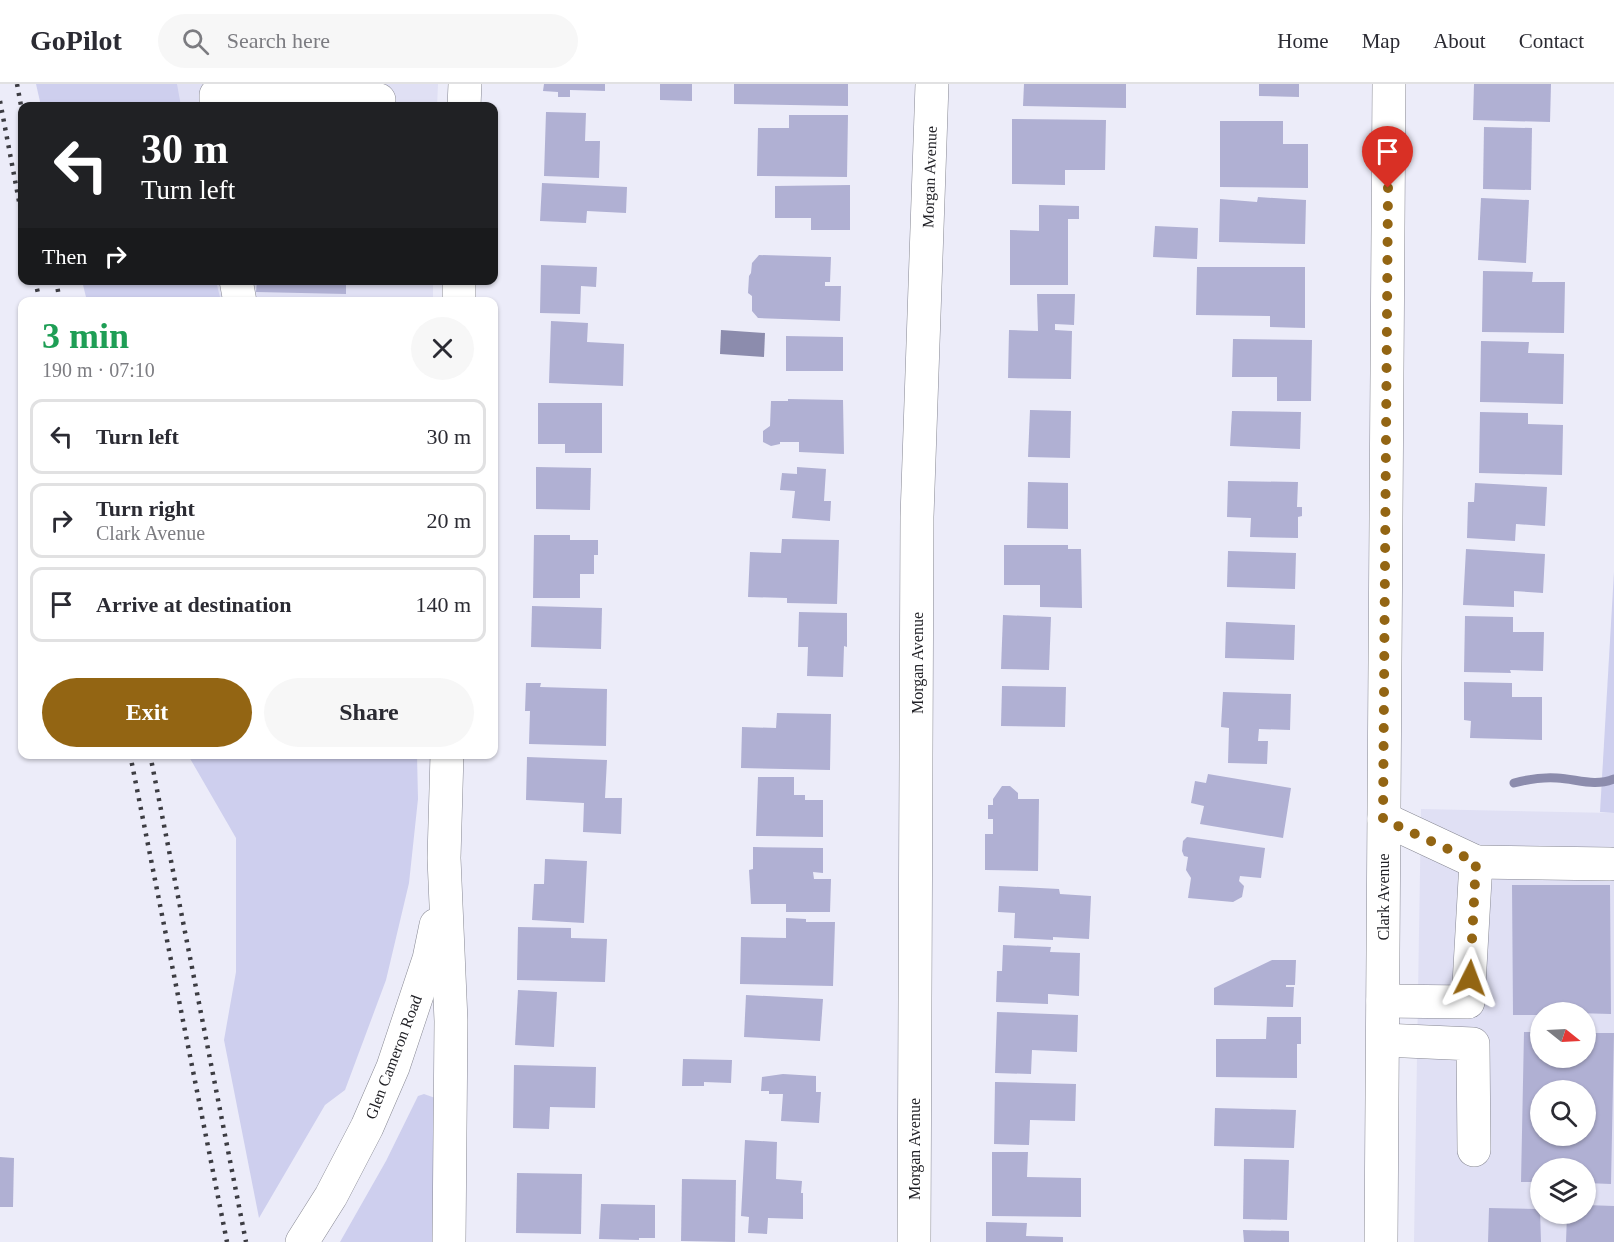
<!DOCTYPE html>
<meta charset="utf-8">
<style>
:root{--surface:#fff;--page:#f7f7f7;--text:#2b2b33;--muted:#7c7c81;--line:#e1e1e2;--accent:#936513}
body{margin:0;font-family:"Times New Roman",serif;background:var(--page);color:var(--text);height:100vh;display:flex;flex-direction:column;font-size:22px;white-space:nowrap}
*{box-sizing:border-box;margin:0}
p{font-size:20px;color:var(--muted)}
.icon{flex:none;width:33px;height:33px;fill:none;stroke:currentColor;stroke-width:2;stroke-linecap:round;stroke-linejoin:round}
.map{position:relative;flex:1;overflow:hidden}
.drawer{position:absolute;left:18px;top:213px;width:480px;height:462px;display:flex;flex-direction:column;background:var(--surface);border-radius:12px;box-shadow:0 2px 4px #0004}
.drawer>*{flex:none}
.top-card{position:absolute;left:18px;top:18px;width:480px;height:183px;border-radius:12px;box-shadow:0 2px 4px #0004;background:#202124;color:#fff;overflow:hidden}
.needle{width:39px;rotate:108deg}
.controls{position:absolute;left:1530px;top:918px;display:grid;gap:12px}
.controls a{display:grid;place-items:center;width:66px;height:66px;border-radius:50%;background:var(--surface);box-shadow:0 2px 4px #0004;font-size:30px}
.pin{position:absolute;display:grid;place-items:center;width:51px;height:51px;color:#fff;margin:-62px -26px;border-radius:50% 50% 50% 0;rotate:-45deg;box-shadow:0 0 6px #0007}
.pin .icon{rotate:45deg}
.me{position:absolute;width:66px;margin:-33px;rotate:3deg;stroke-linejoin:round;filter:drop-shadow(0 0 4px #0008)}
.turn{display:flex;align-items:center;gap:21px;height:126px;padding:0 24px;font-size:27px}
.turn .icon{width:78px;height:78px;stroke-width:2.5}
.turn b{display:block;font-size:42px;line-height:51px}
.then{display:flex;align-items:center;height:57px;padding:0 24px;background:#0003;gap:12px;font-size:22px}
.round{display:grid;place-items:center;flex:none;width:63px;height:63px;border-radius:32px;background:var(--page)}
.summary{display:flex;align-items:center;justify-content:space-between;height:102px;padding:0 24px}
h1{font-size:36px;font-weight:600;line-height:45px;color:#1e9e55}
.primary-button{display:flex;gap:12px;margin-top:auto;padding:12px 24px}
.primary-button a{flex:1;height:69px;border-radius:36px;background:var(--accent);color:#fff;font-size:24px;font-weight:600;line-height:69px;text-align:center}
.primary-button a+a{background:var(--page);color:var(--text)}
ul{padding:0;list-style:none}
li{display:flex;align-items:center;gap:18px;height:75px;margin:0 12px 9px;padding:0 12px;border:3px solid var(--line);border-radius:12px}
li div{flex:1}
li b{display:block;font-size:22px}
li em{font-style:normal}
header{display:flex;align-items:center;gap:36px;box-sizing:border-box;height:84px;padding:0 30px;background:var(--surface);border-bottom:2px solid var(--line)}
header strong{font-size:28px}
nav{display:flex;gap:33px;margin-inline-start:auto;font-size:21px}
.search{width:420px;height:54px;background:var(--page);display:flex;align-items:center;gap:15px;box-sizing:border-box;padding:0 21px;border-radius:33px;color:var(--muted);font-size:22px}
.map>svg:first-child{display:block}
</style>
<header>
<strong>GoPilot</strong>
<div class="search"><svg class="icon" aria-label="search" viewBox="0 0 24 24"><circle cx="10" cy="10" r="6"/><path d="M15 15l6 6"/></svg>Search here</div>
<nav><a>Home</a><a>Map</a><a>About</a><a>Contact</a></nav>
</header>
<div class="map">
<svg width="1614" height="1158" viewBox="0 0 1614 1158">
<rect width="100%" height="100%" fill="#ececf9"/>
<g fill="#e0e0f4" fill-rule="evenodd">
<path d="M108,0H438L437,22H111Z"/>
<path d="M136,197H433V217H139Z"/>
<path d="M1421,725L1614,729V1158H1414ZM1540,928H1586V974H1540ZM1540,1006H1586V1052H1540ZM1540,1084H1586V1130H1540Z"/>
</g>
<g fill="#cecfee">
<path d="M36,0H177L181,22H41Z"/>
<path d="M82,197H216L221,217H87Z"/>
<path d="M1614,488V729L1600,728Z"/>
<path d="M188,671H417L418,715L409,799L386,896L345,1006L325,1021L259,1134L224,956L236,888V754Z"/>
<path d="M424,1010L438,1015L434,1158H340L386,1077L418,1012Z"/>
</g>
<path fill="#8c8cad" d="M721,246L765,249L764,273L720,270Z"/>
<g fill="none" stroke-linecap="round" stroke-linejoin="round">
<path stroke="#8c8cad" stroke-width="9" d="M1514,699C1529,695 1542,693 1557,694C1577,695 1594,703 1614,695"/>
</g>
<g fill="#b0b0d3" fill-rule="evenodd">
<path d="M544,0H605V7L570,6V13H558V8L543,7Z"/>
<path d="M660,0H692V17L660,16Z"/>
<path d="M734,0H848V22L734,20Z"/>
<path d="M1024,0H1126V24L1023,22Z"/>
<path d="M1259,0H1299V13L1259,12Z"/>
<path d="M1474,0H1551L1550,38L1473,36Z"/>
<path d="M546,28L586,29L585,57H600L599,94L544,92Z"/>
<path d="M789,31H848L847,93L757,92L758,44H789Z"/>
<path d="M1012,35L1106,36L1105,86H1065V101L1012,100Z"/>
<path d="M1220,37H1283V60H1308V104L1220,103Z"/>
<path d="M1484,43L1532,44L1531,106L1483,105Z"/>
<path d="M542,99L627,103L626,129L587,127L586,139L540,137Z"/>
<path d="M850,101V146H811V134H775V102Z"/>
<path d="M1258,113L1306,116L1305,160L1219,158L1220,115L1257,118Z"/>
<path d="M1481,114L1529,116L1526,179L1478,176Z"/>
<path d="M1039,121L1079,122V135H1068V201H1010V146L1039,147Z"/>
<path d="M1155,142L1198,144L1197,175L1153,173Z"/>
<path d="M759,171L831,173L830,198H825V202H841L840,237L758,234L752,227V212L748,209L749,192L751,189L752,179Z"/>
<path d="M541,181L597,183L596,203L581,202L580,230L540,229Z"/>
<path d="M1197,183H1305V244L1270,243V232L1196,231Z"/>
<path d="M1483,187L1533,188L1532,198H1565L1564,249L1482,248Z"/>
<path d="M257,196H346V210L256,208Z"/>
<path d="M1037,210H1075L1074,241L1055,240V246L1072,247L1071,295L1008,294L1009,246L1038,247Z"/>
<path d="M551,237L588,239L587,258L624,260L623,302L549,299Z"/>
<path d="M786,252L843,253V287H786Z"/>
<path d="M1233,255L1312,256L1311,317H1277V293H1232Z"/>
<path d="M1481,257L1529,258L1528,269L1564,270L1563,320L1480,318Z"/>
<path d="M788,315L843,316L844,370L799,368V358H780V360L771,362L763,358V347L770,342L771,317H788Z"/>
<path d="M538,319H602V369H565V360H538Z"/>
<path d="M1030,326L1071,327L1070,374L1028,373Z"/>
<path d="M1232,327L1301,328L1300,365L1230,362Z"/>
<path d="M1480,328L1528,329V340L1563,341L1562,391L1479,389Z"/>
<path d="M536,383L591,384L590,426L536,425Z"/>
<path d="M797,383L826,385L824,417H831L830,437L792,434L795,407L780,406L782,389L797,390Z"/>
<path d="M1228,397L1298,398L1297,423H1302V432L1298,433V454L1250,453L1251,434L1227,433Z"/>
<path d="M1028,398L1068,399V445L1027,444Z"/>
<path d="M1475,399L1547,403L1545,442L1516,440L1515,457L1467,454L1468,418H1474Z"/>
<path d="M534,451H570V456H598V471H594V490H580V514H533Z"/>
<path d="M782,455L839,456L837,520L787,519V514L748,513L750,468L781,469Z"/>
<path d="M1004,461H1068V465H1081L1082,524L1040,523V501H1004Z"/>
<path d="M1466,465L1545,470L1543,509L1514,507V523L1463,521Z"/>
<path d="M1228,467L1296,469L1295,505L1227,503Z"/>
<path d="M532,522L602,524L601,565L531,563Z"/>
<path d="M799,528L847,529V563L844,562L843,593L807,592L808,563H798Z"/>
<path d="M1003,531L1051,533L1049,586L1001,585Z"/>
<path d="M1465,532L1513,533V548H1544L1543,587L1510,586L1511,589L1464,588Z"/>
<path d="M1226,538L1295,541L1294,576L1225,574Z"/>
<path d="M1464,598L1512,599V613H1542V656L1470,654L1471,637L1464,636Z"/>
<path d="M526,599H541L540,603L607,605L606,662L529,660L530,627H525Z"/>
<path d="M1002,602L1066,603L1065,643L1001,642Z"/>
<path d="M1223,608L1291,610L1290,646L1259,645L1258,657H1268L1267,680L1228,679L1229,644L1221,643Z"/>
<path d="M777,629L831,630L830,686L741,684L742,643L776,644Z"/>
<path d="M527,673L607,676L605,714H622L621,750L583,748L584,719L526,716Z"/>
<path d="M1208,690L1291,704L1283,754L1200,740L1204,722L1191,719L1195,697L1206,699Z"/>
<path d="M758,693H794V711H805V716H823V753L756,752Z"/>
<path d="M1002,702H1010L1018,709V715H1039L1038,787L985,786V750H993V735H988V721H993V715Z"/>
<path d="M1187,753L1265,764L1261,794L1240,792L1239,797L1244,802L1242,813L1233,818L1188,814L1191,794L1186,786L1188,773L1184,772L1182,767L1183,757Z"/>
<path d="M753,763L823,764V789L813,788L814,795H831L830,828H786V820H751L749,786L753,785Z"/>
<path d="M545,775L587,777L584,839L532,836L534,800H544Z"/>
<path d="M1512,801H1610L1611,930L1540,928V931H1513Z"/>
<path d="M999,802L1059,805L1060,810L1091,812L1089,855L1053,853V856L1014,854L1015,829L998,828Z"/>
<path d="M786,834L806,835V838H835L833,902L740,900L741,853L786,854Z"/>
<path d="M518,843L571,844V854L607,855L605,898L517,896Z"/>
<path d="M1003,861L1051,863L1050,868L1080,869L1079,912L1048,910V920L996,918L997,887H1002Z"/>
<path d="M1272,876H1296L1295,901H1286V903H1294L1293,923L1214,921V904Z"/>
<path d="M518,906L557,908L554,963L515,961Z"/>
<path d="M746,911L823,915L820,957L744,953Z"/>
<path d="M997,928L1078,931L1077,968L1032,966L1031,990L995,989Z"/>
<path d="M1267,933H1301V960H1297V994L1216,993V955H1266Z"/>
<path d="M1524,948H1540V974H1586V949H1614L1611,1100L1586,1099V1084H1540V1098H1521ZM1540,1006H1586V1052H1540Z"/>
<path d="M683,975L732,976L731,999L704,998V1002H682Z"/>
<path d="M514,981L596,983L595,1024L550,1023L549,1045L513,1044Z"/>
<path d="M783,990L816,992V1008H821L819,1039L781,1037L783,1010H769V1007H761L762,993Z"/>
<path d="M995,998L1076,1000L1075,1037L1030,1036L1029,1061L994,1060Z"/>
<path d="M1215,1024L1296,1026L1294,1064L1214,1062Z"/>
<path d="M745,1056L777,1058L776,1095L802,1097L801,1109H803V1135L768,1134L767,1150L748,1149L749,1133L741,1132Z"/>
<path d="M992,1068H1028L1027,1093L1081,1094V1133L992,1132Z"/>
<path d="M0,1073L14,1074L13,1123H0Z"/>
<path d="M1244,1075L1289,1076L1287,1136L1243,1135Z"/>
<path d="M517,1089L582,1090L581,1150L516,1149Z"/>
<path d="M682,1095L736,1096L735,1158L681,1157Z"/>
<path d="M601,1120L655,1121V1154H639V1156L599,1155Z"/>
<path d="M1586,1121L1614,1122V1158H1566L1567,1130H1586Z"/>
<path d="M1489,1124L1540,1125L1541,1158H1488Z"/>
<path d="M986,1138L1027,1139L1026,1152L1063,1153V1158H986Z"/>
<path d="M1243,1146L1289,1147V1158H1244Z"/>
</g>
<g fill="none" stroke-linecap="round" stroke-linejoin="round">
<defs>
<g id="minor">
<path d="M216,22V11L284,9L379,16"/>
<path d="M464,22L465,0"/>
<path d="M236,196L240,218"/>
<path d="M459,218V196"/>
<path d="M447,670L444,774L451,937L449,1158"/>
<path d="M1476,778L1610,780"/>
<path d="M1383,917L1468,918L1476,778L1384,735"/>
<path d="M1383,956L1473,960L1474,1066"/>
<path d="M302,1158L331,1112L367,1043L393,983L429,875L436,841"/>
<path d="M914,1158L917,433L932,0"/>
<path d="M1381,1158L1389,0"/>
</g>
</defs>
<use href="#minor" stroke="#868792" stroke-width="34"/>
<use href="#minor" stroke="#fff" stroke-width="33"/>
<g stroke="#3c3c42" stroke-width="4.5" stroke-dasharray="3 6" stroke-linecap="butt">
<path d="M17,0L22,27"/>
<path d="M0,17L22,133"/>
<path d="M35,196L40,218"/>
<path d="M56,196L60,218"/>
<path d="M130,670L227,1158"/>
<path d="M150,670L246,1158"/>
</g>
</g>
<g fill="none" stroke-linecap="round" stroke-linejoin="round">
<path stroke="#936513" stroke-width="10" stroke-dasharray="0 18" d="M1388,104L1383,735L1476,778L1470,894"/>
</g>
<g text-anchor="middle" stroke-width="4.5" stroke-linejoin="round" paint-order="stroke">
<g font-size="16" fill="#212126" stroke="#fff">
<text transform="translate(929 93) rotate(-88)" y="6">Morgan Avenue</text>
<text transform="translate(917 579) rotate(-90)" y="6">Morgan Avenue</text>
<text transform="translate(1383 813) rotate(-90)" y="6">Clark Avenue</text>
<text transform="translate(393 973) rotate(-69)" y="6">Glen Cameron Road</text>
<text transform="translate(914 1065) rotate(-90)" y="6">Morgan Avenue</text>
</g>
</g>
</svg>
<div class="controls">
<a><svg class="needle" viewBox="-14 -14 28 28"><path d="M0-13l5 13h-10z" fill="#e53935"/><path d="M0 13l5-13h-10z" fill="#7c7c81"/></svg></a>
<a><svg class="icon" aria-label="search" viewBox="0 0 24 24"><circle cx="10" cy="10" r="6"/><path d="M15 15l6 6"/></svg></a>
<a><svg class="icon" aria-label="layers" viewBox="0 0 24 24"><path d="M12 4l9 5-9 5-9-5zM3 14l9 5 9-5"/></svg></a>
</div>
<div class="pin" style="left:1388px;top:104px;background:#d93025"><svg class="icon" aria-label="arrive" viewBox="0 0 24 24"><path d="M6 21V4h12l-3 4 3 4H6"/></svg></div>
<svg class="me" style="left:1470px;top:894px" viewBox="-20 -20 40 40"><path d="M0-17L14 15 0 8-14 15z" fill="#936513" stroke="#fff" stroke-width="4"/></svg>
<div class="top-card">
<div class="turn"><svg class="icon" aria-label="left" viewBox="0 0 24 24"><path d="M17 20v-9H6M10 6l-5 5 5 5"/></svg><div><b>30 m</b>Turn left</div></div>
<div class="then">Then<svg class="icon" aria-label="right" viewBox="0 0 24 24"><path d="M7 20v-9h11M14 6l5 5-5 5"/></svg></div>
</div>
<section class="drawer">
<div class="summary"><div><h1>3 min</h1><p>190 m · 07:10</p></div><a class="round"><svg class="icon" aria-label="close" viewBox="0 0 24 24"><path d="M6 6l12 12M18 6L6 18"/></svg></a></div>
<ul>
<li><svg class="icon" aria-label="left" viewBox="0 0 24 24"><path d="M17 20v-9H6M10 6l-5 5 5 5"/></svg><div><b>Turn left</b></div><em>30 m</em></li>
<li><svg class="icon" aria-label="right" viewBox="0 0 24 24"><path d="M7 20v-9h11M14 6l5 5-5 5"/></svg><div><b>Turn right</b><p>Clark Avenue</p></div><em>20 m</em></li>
<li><svg class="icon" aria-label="arrive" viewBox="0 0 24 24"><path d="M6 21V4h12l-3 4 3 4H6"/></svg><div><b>Arrive at destination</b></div><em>140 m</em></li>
</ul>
<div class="primary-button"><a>Exit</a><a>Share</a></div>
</section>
</div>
